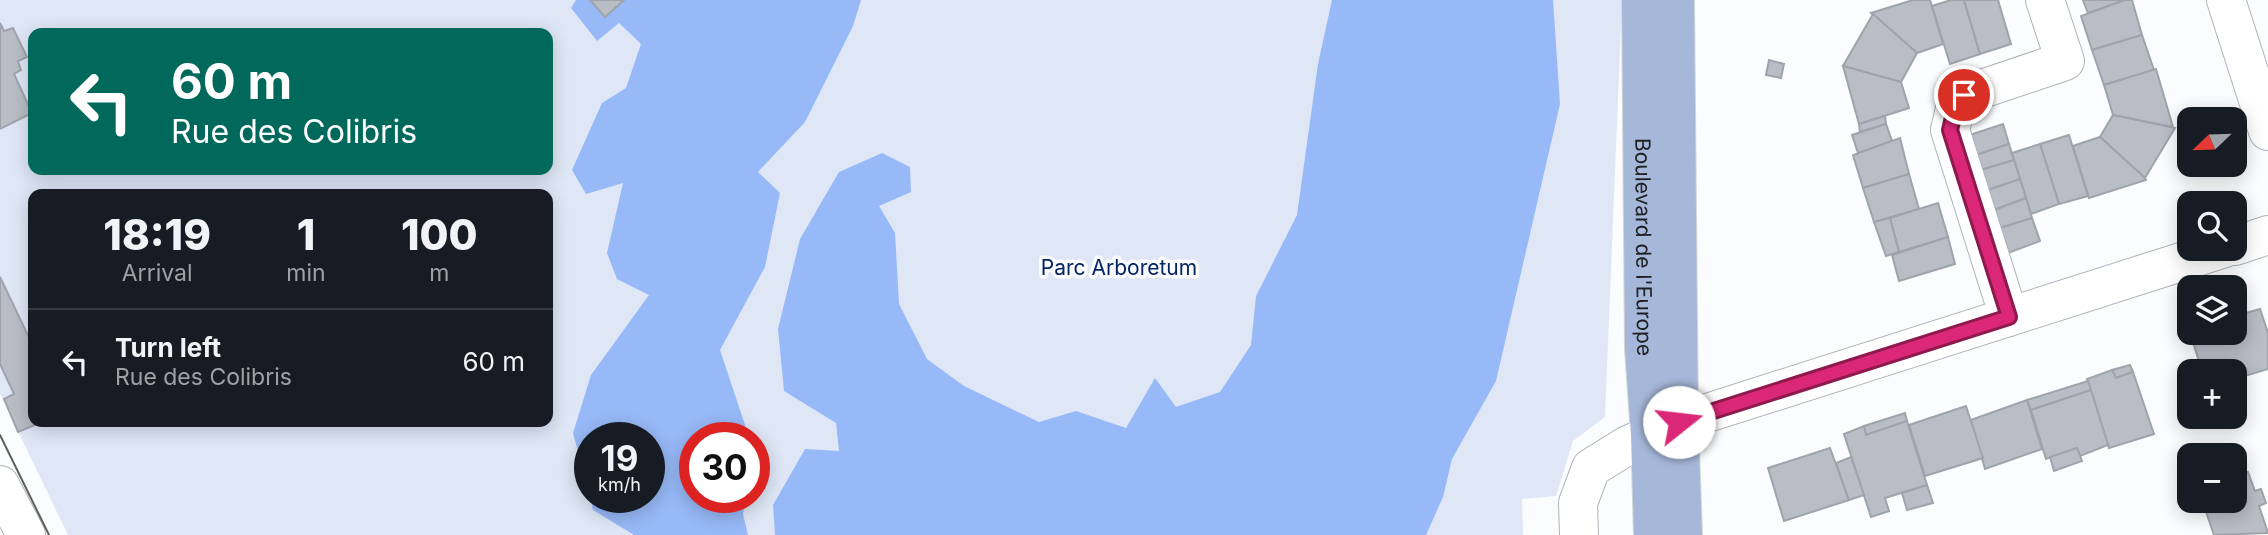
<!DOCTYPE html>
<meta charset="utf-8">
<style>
:root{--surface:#171b24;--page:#20242c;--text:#f1f3f6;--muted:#9ea1a6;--line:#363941}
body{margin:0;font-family:Inter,sans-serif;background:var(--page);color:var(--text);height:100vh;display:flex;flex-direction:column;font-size:26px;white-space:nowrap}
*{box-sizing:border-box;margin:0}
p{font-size:23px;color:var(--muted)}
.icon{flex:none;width:38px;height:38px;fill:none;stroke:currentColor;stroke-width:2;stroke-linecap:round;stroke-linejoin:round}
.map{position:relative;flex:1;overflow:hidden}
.sheet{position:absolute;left:28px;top:189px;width:525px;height:238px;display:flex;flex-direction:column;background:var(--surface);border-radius:14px;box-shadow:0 4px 18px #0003}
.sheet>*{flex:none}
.banner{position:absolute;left:28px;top:28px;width:525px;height:147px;border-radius:14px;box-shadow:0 4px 18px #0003;background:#00695c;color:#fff;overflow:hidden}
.needle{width:46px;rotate:247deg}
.buttons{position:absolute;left:2177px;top:107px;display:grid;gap:14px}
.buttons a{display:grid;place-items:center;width:70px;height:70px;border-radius:14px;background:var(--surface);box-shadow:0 4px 18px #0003;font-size:35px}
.speed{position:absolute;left:574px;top:422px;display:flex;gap:14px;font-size:35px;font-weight:700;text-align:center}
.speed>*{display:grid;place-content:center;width:91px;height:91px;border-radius:50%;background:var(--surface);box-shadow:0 4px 18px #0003;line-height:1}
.speed small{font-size:18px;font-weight:400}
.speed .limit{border:10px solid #d22;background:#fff;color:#111}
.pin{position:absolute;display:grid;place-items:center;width:60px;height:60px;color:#fff;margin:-30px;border:4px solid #fff;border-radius:50%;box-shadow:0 2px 7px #0007}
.me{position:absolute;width:77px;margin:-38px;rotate:74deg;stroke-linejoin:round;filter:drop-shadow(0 0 5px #0008)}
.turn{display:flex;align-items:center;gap:24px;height:147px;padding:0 28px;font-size:32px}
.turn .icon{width:91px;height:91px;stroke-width:2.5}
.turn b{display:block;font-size:49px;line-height:60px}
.eta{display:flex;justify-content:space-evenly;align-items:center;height:119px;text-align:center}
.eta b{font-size:42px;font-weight:800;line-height:49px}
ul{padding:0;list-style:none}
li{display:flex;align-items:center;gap:21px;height:105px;padding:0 28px;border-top:2px solid var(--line)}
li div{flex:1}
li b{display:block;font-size:26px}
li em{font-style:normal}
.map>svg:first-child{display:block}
</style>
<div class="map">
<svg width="2268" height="535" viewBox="0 0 2268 535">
<rect width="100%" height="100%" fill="#fbfcfe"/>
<path fill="#dfe7f7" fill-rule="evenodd" d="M0,0H1622L1605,417L1573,441L1556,496L1522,499L1523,535H68L0,394ZM33,33H548V170H33ZM33,194H548V422H33ZM590,438H649V497H590ZM695,438H754V497H695Z"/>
<g fill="#97b9f7">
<path d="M576,0H861L853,26L805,122L758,172L780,193L765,267L720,350L749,437L695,438V497H746L743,514L748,535H634L593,510L590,497H649V438H590V496L573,433L591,375L649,295L617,279L607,253L623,183L586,194L572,170L602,103L626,88L641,44L619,23L597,41L571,8Z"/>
<path d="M1332,0H1553L1560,104L1496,381L1452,459L1443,497L1426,535H775L773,505L805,449L839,451L836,423L784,391L778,329L800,239L839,172L882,153L910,167L911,192L879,206L895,233L899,304L927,359L964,386L1039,422L1076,411L1126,428L1155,378L1176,407L1220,392L1251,345L1256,296L1297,215L1318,64Z"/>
</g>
<g fill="#b8bdc6" stroke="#9ea3ac" stroke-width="2">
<path d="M590,0H624L605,17Z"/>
<path d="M1913,0H1930L1943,44L1917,53L1871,13Z"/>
<path d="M1951,0H1964L1980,54L1950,64L1932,6Z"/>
<path d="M1964,0H1998L2011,44L1980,54Z"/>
<path d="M2083,0H2125L2088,13Z"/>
<path d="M2125,0H2132L2142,35L2092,50L2081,16Z"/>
<path d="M1873,14L1917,53L1901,82L1843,66Z"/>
<path d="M0,23L4,31L13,28L27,57L18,61L21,70L14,74L32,113L0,129Z"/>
<path d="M2142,35L2154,70L2104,85L2092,50Z"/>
<path d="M1769,60L1784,64L1781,78L1766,75Z"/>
<path d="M1843,66L1901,82L1909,108L1859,124Z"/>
<path d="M2156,69L2173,127L2113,115L2104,85Z"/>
<path d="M2113,115L2175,128L2145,178L2100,137Z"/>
<path d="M1885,116L1886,124L1860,132L1859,124Z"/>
<path d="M1886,124L1892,141L1858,153L1852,135Z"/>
<path d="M2003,124L2009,144L1976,155L1970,135Z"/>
<path d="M2069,135L2088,196L2059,204L2040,144Z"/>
<path d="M2100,137L2145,178L2146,180L2089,198L2073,146Z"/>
<path d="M1900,138L1909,174L1863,188L1853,155Z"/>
<path d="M2009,144L2014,160L1981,170L1976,155Z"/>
<path d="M2040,144L2059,204L2031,214L2012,153Z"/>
<path d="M2014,160L2020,179L1988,190L1981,170Z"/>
<path d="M1909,174L1919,209L1874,222L1863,188Z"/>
<path d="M2020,179L2026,198L1994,210L1988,190Z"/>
<path d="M2026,198L2032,218L2000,228L1994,210Z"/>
<path d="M1938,203L1948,237L1899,252L1890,218Z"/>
<path d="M1890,218L1899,252L1886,256L1874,222Z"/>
<path d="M2032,218L2040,241L2008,253L2000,228Z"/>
<path d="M1948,237L1955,264L1899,281L1892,255Z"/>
<path d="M0,277L33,346V422H42L18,432L4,399L14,394L0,364Z"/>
<path d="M2260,309L2268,333V369L2235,379V371H2202L2192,339L2210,332H2235V316Z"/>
<path d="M2189,332H2210L2192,339Z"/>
<path d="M2130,365L2133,372L2116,378L2112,370Z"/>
<path d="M2112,370L2116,378L2133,372L2154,434L2109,448L2087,379Z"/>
<path d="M2088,381L2091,390L2031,410L2027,400Z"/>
<path d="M2091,390L2108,445L2080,456L2077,448L2046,459L2031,410Z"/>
<path d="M2027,400L2042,449L1985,469L1971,420Z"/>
<path d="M1966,406L1983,458L1925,476L1909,425Z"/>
<path d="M1905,413L1907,421L1866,435L1864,426Z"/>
<path d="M1907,421L1927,485L1885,498L1889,511L1871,517L1844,434L1864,426L1866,435Z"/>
<path d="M1830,448L1849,500L1784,521L1768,468Z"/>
<path d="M2077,448L2082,461L2054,471L2050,457Z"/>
<path d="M1851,457L1864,495L1849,500L1836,463Z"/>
<path d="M2248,472L2255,491L2261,489L2266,503L2259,506L2268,533L2214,535L2202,500H2235V476Z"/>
<path d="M1927,485L1933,503L1907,510L1902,493Z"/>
</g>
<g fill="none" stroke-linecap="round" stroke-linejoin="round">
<defs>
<g id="minor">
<path d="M2226,0L2268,131"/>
<path d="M2235,246L2268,235"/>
<path d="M2009,317L1950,130L1955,109L1964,95L2065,61L2045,0"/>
<path d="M0,485L26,535"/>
<path d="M1579,535L1578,503L1591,468L1628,445L1679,422L2225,248"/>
</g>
<g id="major">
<path id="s1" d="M1641,0L1644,349L1650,434L1653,535"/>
<path d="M1675,0L1679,422L1683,535"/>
</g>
</defs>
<use href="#minor" stroke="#aeb3bc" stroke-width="40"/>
<use href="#major" stroke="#d6d7d7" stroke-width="40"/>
<use href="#minor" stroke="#fff" stroke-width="38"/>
<use href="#major" stroke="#a6b8da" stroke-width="38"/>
<path stroke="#5d5e61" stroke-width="2" d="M0,435L49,535"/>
</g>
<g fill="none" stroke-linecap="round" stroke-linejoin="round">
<defs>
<path id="route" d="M1679,422L2009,317L1950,130L1955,109L1964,95"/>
</defs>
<use href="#route" stroke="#8e194d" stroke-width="18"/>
<use href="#route" stroke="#db2777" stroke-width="12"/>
</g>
<g text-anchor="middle" stroke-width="7" stroke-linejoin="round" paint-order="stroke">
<g font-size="21" fill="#1e2023" stroke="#fbfcfe">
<text dy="7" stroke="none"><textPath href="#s1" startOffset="247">Boulevard de l'Europe</textPath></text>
</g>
<g font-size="21" fill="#042465" stroke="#fbfcfe">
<text x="1119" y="275">Parc Arboretum</text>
</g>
</g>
</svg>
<div class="buttons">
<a><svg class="needle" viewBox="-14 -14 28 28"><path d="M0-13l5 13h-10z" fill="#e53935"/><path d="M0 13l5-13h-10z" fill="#9ea1a6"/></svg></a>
<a><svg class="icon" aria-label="search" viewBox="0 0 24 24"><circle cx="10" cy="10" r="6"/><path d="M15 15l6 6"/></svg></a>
<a><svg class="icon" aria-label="layers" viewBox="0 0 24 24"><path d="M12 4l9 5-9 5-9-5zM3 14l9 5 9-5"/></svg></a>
<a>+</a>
<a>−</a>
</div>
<div class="speed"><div>19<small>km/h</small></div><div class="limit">30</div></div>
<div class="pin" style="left:1964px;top:95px;background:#d93025"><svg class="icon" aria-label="arrive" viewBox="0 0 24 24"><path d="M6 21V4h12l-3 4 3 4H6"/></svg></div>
<svg class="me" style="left:1679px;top:422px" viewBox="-20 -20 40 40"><circle r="19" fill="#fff"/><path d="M0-13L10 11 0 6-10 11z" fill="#db2777"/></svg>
<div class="banner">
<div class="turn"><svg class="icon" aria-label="left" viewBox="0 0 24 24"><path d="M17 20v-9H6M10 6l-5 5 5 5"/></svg><div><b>60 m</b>Rue des Colibris</div></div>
</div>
<section class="sheet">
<div class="eta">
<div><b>18:19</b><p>Arrival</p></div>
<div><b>1</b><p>min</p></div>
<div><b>100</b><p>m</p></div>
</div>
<ul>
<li><svg class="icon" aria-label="left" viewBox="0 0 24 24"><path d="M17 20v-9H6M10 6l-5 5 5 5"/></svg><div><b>Turn left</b><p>Rue des Colibris</p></div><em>60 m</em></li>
</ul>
</section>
</div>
